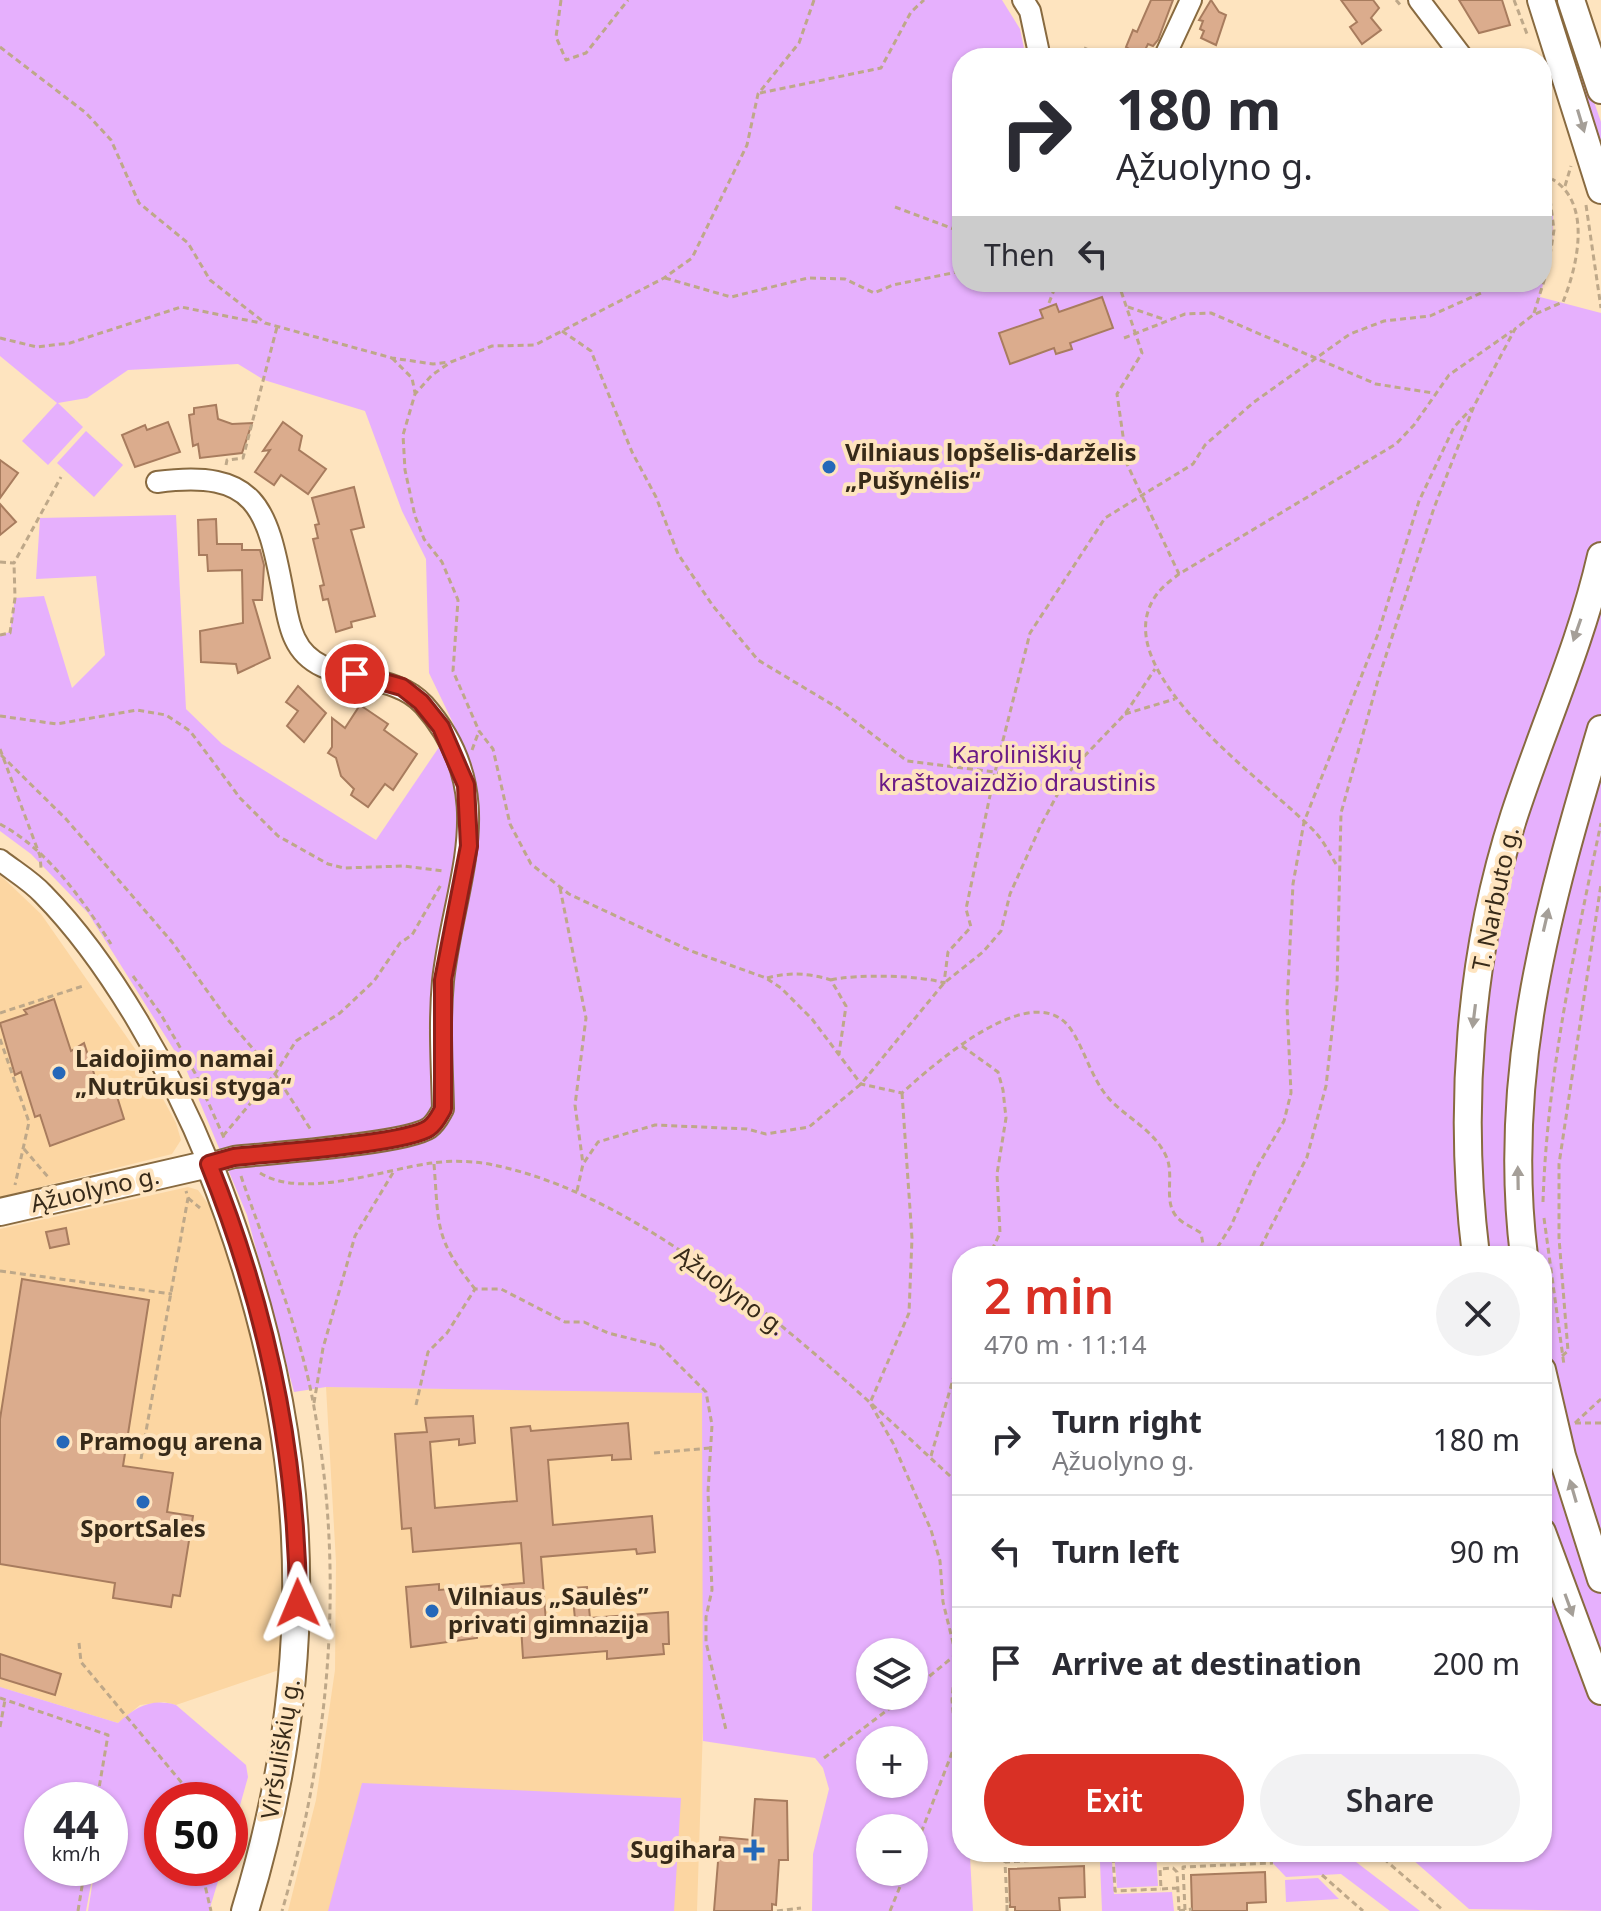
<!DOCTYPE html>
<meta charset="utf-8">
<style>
:root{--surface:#fff;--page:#f2f2f3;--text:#2b2b33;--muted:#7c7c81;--line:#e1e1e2;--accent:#d93025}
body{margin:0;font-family:"Noto Sans",sans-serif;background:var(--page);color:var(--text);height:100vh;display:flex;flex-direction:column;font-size:30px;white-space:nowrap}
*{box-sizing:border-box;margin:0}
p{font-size:26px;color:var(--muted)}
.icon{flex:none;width:44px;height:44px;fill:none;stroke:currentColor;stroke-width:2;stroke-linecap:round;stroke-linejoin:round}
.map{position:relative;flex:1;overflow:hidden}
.details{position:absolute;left:952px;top:1246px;width:600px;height:616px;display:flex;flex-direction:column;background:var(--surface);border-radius:32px;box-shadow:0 2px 6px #0004}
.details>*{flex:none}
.hud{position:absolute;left:952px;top:48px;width:600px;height:244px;border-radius:32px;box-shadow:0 2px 6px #0004;background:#fff;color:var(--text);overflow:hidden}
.tools{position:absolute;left:856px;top:1638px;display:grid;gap:16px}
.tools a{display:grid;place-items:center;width:72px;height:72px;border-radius:50%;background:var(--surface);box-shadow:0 2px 6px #0004;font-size:40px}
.speed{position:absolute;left:24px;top:1782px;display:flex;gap:16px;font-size:40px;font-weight:700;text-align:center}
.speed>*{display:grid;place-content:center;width:104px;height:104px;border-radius:50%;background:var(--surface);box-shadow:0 2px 6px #0004;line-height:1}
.speed small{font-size:20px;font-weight:400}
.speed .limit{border:12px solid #d22;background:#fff;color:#111}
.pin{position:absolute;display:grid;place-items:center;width:68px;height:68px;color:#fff;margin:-34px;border:4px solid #fff;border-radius:50%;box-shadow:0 2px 8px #0007}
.me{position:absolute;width:88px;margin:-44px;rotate:359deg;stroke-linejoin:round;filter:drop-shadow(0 0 6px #0008)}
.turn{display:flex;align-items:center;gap:28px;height:168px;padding:0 32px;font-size:36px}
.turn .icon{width:104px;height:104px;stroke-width:2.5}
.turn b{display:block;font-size:56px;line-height:68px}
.then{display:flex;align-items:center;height:76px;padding:0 32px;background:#0003;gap:16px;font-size:30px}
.round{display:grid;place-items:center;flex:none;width:84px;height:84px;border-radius:42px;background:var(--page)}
.head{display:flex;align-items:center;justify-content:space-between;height:136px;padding:0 32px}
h1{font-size:48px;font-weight:600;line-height:60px;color:var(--accent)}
.primary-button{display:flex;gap:16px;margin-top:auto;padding:16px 32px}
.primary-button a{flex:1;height:92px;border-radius:48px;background:var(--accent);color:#fff;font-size:32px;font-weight:600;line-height:92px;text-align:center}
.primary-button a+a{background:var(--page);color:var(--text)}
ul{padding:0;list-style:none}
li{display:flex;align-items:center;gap:24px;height:112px;padding:0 32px;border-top:2px solid var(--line)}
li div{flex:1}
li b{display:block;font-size:30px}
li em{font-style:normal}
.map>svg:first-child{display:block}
</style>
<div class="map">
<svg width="1601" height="1911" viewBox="0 0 1601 1911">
<rect width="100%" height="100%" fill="#fee4bf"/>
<g fill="#fcd6a2">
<path d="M0,875L41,914L140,1056L176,1123L181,1140L172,1154L0,1197Z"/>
<path d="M188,1187L198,1190L209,1205L240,1292L255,1346L275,1450L285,1565L282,1669L176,1705L164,1702L140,1705L118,1723L0,1687V1229Z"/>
<path d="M326,1387L703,1392V1726L697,1911H288L316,1800L335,1670L336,1562Z"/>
</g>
<g fill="#e6b0fd" fill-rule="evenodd">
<path d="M0,0H1002L1020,29L1026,58H962V282H1542V203L1553,214L1552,246L1540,297L1601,313V1911L1469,1909L1404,1852H1542V1256H962V1852H1045L970,1857L973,1911H812L813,1854L829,1789L823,1768L815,1758L703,1741L702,1393L326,1387L294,1392L247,1215L186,1069L88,913L31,854L0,831V635L10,632L15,598L44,596L72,688L105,655L96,576L36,579L40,518L176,515L186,709L222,744L376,840L454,725L429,673L426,559L402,511L365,411L264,380L238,364L128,370L87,398L58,403L83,427L48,465L22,441L57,403L0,356ZM870,1652H914V1696H870ZM870,1740H914V1784H870ZM870,1828H914V1872H870Z"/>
<path d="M1552,0H1559L1601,122V146Z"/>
<path d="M86,431L123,465L94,497L57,463Z"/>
<path d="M0,1687L118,1723C136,1707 151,1698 176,1705L246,1765L248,1777L230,1841V1800H162V1868H222L209,1911H88L95,1868H110V1800H42V1868H94L86,1911H0Z"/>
<path d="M362,1783L681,1798L674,1911H328Z"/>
<path d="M1114,1852H1156L1158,1886L1117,1888Z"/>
<path d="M1182,1852H1343L1420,1911H1390L1341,1874L1286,1877L1265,1855L1190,1859Z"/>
<path d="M1112,1861L1114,1894L1172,1892L1174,1911H1102L1100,1862Z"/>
<path d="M1318,1878L1339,1899L1286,1902L1285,1880Z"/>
</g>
<g fill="#dbac8d" stroke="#a87c5e" stroke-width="2">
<path d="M1151,0H1173L1158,40L1153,46L1148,44L1142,56L1126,47L1133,30L1137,32Z"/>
<path d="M1211,0L1219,12L1226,15L1216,45L1201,38L1204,31L1200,29L1203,21L1199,20Z"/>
<path d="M1341,0H1373L1379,8L1371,18L1381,30L1362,44L1350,27L1357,22Z"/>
<path d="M1459,0H1502L1510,25L1479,33Z"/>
<path d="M1102,297L1113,328L1070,343L1072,349L1056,354L1054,348L1010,364L999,333L1043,318L1040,310L1056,304L1059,312Z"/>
<path d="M216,405L218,419L232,424L252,423L242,453L200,458L198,444L193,446L189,415L194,414V408Z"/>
<path d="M168,422L180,452L135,467L122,435L145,425L147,430Z"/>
<path d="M283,422L302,436L299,450L326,469L308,494L281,475L274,485L255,472L270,450L263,451Z"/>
<path d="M0,460L18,473L0,498Z"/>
<path d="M354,487L364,527L351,530L375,616L351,622L352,627L336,632L328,599L323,600L320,586L324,585L313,539L318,538L315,525L319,524L312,498Z"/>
<path d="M0,504L16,522L0,535Z"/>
<path d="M216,519L217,544H242V550H260L264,565L262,600H253L270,658L238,673L236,664L201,662L200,631L243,623L242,570L208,571L207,555H199L198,520Z"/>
<path d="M298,686L326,713L304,742L287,726L298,711L286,702Z"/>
<path d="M360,705L388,724L384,730L417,754L393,790L385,784L368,807L351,795L354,789L341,776L336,758L328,753L332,747V718L345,728Z"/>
<path d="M54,999L71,1051L84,1043L101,1095L115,1090L124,1119L50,1146L40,1115L35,1117L21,1072L15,1075L0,1023L27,1014L24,1010Z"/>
<path d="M66,1228L69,1244L50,1248L46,1232Z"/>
<path d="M22,1279L149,1300L123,1466L173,1473L167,1512L193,1516L180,1596L173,1595L171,1607L113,1598L115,1583L0,1564V1419Z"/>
<path d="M473,1416L475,1443L459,1445V1439L430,1442L435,1508L517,1501L511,1428L530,1426L531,1431L628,1423L631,1459L612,1460V1455L548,1460L553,1525L652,1516L655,1552L637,1554L636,1549L541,1557L546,1622L575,1619L572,1588L587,1587L590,1618L668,1612L669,1644H663L664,1654L607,1659V1651L523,1658L521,1626L477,1630V1638L411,1647L406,1587L439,1584V1590L524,1583L521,1543L413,1552L411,1528L402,1529L395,1434L427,1432L425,1418Z"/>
<path d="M0,1654L61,1674L55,1695L0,1678Z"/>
<path d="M755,1799L787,1801L788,1860H779L776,1905L772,1904V1911H714L720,1837L752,1840Z"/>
<path d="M1084,1866L1085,1897L1059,1898L1060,1911H1015V1907H1010L1009,1869Z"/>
<path d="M1265,1872L1266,1902L1247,1903V1911H1192L1191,1875Z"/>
</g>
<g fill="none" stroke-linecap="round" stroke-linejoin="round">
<defs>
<g id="minor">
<path d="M1023,0L1030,11L1040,58"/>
<path d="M1419,0L1463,58"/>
<path d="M1164,58L1191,0"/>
<path d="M0,860C14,871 31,881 43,894C111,963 173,1075 209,1164L234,1157C270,1153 405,1144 429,1128C436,1123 439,1116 443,1109C442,1066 439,1024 443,981C454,880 503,795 424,705C389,666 318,689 295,639C288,625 286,608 283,592C267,507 256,469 157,482"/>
</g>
<g id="major">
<path d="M1541,0L1601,190"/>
<path d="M1571,0L1601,90"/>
<path d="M0,1212L209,1164C310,1417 325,1650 245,1911"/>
<path d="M1476,1256C1458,1111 1469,955 1514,816C1542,730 1581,644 1601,556"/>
<path d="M1524,1256C1501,1071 1549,904 1601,729"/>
<path d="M1542,1370L1562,1456L1601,1579"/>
<path d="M1542,1532L1601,1691"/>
</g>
</defs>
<use href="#minor" stroke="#886a40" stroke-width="24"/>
<use href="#major" stroke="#886a40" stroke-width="30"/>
<g stroke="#bea889" stroke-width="3" stroke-dasharray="6 4" stroke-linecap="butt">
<path d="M561,0L556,37L566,60L586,53L628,0"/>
<path d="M814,0L799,43L758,94L747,145L692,258L664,278L535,345L492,346L451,362L432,375L415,394L403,435L405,470L415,516L424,539L442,562L458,600L453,671L479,731L493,749L510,824L531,864L569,894L691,951L766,978L781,988L812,1019L861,1084L902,1093C933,1065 1036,973 1072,1031C1084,1050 1090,1072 1103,1091C1119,1115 1152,1126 1166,1156C1175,1174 1163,1200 1176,1216C1181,1223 1194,1228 1201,1233L1205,1256"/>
<path d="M1396,0L1402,7"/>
<path d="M1514,0L1527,34"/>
<path d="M0,47L86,113L111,140L139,203L188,243L210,280L265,323L392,358L433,364L449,362"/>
<path d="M1084,48L1107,58"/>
<path d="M760,93L881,68L911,12L924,0"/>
<path d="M1565,186L1571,166"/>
<path d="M1542,189L1546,179"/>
<path d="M1586,205L1601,308"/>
<path d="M895,207L962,232"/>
<path d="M665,278L731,297L808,278L845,279L874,293L893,285L962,271"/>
<path d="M1118,282L1142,353L1117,394L1127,464L1179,574"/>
<path d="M1049,303L1057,282"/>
<path d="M1128,307L1166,320"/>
<path d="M1534,313L1548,268L1554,230L1542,137"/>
<path d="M562,331L591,351L632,452L656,497L678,554L713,606L758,660L838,708L907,761L995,772L1030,633L1105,518L1193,464L1205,445L1254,402L1350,334L1384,321L1430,316L1481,293L1495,282"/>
<path d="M0,338L37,347L70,343L181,307L261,323"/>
<path d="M1124,338L1185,314L1211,313L1376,384L1433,393"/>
<path d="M392,358L412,378L415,393"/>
<path d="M226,465L227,460L243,458L277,327"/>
<path d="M0,562L14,563L61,477"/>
<path d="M0,635L10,633L15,598L14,563"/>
<path d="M1125,714L1175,699"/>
<path d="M0,716L57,724L137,710L166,715L190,731L240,798L278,836L328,864L344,868L403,866L443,871"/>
<path d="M0,749L40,856L41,868"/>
<path d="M472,750L479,731"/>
<path d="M1,755L66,819L172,942L228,1020L275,1074L311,1130"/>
<path d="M0,824C48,850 82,899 111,944"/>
<path d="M1336,864C1330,854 1324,842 1316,833C1272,785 1109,676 1153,600C1159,589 1170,581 1179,574L1396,444L1414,425L1449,375L1512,331"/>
<path d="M560,888L586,1018L575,1105L583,1164"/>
<path d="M133,976L160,1013L195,1073L225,1140"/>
<path d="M767,978C789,972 809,973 831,980L846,1006L839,1054"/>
<path d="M831,980C855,974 921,975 944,983L948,952L971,927L966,909L995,772L1061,791"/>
<path d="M0,1013L83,986"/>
<path d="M0,1039L29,1122L15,1185"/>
<path d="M962,1046L998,1072L1003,1090L1006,1118L997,1174L1000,1233L989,1256"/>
<path d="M902,1093L912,1238L909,1313L870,1403L893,1443L931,1530L940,1561L943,1602L956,1655L952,1700L956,1743"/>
<path d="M223,1136L275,1074L296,1041L340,1013L374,981L400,943L412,935L442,883"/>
<path d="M24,1149L48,1177"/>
<path d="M434,1164C439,1226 434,1238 475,1289"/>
<path d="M260,1173C303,1200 385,1169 432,1163C453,1160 478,1161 498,1166C663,1202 839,1374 962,1487"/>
<path d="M241,1176C267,1252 300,1328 314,1407C345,1576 330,1748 282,1911"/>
<path d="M577,1191L583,1164L598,1142L655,1125L747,1129L766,1134L809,1127L861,1084L944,983L983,952L1001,931L1010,894L1041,825L1070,771L1125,714L1155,669"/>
<path d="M188,1198L200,1208"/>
<path d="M1543,1202C1547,1075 1575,947 1601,823"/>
<path d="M1544,1218L1564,1365"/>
<path d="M1212,1256L1231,1226L1256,1169L1284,1121L1291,1093L1287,1006L1293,884L1304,822L1378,634L1419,501L1454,427L1472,408"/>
<path d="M1256,1256L1307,1157L1326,1086L1337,986L1341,813L1378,680L1434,508L1474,406L1515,329L1533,315L1563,302C1577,267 1593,203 1552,179"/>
<path d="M0,1271L172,1294"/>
<path d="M1562,1356L1568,1351L1559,1238V1164L1601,884"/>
<path d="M314,1403L323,1348L355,1236L394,1171"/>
<path d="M416,1405L428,1352L447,1333L475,1289H501L565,1322H584L608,1333L660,1346L706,1392L712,1425L708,1492L712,1590L706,1617V1642L726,1730"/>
<path d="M1575,1423L1601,1399"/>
<path d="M1575,1423H1601"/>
<path d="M654,1453L710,1448"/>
<path d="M931,1456L962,1348"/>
<path d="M141,1459L188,1198L186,1191"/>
<path d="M79,1643L81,1662L182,1783L186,1800"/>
<path d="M914,1689L954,1656"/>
<path d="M0,1698L108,1735L97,1800"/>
<path d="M0,1727L5,1700"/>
<path d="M824,1758L906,1696"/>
<path d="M914,1851L962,1727"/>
<path d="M1376,1852L1444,1911"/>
<path d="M201,1868L211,1911"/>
<path d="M1322,1875L1363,1911"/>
<path d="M1178,1888L1161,1889L1160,1869L1173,1868L1177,1872L1179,1910"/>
<path d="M1007,1903L1005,1862L1113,1856L1115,1891L1161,1889"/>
<path d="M1185,1910L1183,1867L1273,1863"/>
<path d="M78,1911L85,1868"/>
<path d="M777,1911L801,1908"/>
<path d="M890,1911L906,1872"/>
<path d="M1007,1911V1903H1010"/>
<path d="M1179,1911L1192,1909"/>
</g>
<use href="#minor" stroke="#fff" stroke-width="20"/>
<use href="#major" stroke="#fff" stroke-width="26"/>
</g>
<defs><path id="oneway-solid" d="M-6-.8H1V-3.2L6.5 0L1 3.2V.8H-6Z" transform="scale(2)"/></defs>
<g fill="#a59f98">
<use href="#oneway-solid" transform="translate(1581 121) rotate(73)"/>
<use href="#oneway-solid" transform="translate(1577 630) rotate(109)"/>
<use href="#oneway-solid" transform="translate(1546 920) rotate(-77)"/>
<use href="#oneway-solid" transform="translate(1474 1016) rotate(97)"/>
<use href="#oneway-solid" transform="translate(1518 1178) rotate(-91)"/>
<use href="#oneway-solid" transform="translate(1573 1491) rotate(-106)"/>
<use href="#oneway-solid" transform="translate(1569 1605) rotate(70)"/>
</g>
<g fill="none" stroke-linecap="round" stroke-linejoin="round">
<defs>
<path id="route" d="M298,1603C297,1451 266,1306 209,1164L234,1157C269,1153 406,1144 429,1128C436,1123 439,1116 443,1109V980L469,846L466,785L441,727L421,702L402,687L355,674"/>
</defs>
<use href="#route" stroke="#8d1f18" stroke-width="20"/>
<use href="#route" stroke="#d93025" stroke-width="14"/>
</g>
<g fill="#2568b9" stroke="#fee4bf" stroke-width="3">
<circle cx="829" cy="467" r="8"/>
<circle cx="59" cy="1073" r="8"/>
<circle cx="63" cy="1442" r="8"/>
<circle cx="143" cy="1502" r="8"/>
<circle cx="432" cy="1611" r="8"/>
<path d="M750 1838h8v8h8v8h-8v8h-8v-8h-8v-8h8z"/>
</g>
<g text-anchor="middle" stroke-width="8" stroke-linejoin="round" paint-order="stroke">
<g font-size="24" font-weight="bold" fill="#372a19" stroke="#fee4bf" text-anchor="start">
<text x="845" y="461">Vilniaus lopšelis-darželis<tspan x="845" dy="28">„Pušynėlis“</tspan></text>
<text x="75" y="1067">Laidojimo namai<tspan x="75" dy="28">„Nutrūkusi styga“</tspan></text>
<text x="79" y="1450">Pramogų arena</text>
<text x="143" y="1537" text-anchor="middle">SportSales</text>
<text x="448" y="1605">Vilniaus „Saulės”<tspan x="448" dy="28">privati gimnazija</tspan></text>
<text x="736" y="1858" text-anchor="end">Sugihara</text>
</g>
<g font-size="24" fill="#6b1b87" stroke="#fee4bf">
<text x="1017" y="763">Karoliniškių<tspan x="1017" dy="28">kraštovaizdžio draustinis</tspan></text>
</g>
<g font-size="24" fill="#372a19" stroke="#fee4bf">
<text transform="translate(1496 899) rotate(-78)" y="8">T. Narbuto g.</text>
<text transform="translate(95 1190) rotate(-13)" y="8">Ąžuolyno g.</text>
<text transform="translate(730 1291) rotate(37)" y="8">Ąžuolyno g.</text>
<text transform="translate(281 1749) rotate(-81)" y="8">Viršuliškių g.</text>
</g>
</g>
</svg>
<div class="tools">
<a><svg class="icon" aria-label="layers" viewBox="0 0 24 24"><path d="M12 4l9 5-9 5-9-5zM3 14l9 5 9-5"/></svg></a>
<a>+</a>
<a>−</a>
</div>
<div class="speed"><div>44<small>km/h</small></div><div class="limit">50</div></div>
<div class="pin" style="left:355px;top:674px;background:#d93025"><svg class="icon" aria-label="arrive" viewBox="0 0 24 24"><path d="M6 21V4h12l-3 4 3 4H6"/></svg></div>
<svg class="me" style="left:298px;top:1603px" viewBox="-20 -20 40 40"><path d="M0-17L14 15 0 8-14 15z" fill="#d93025" stroke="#fff" stroke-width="4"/></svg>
<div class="hud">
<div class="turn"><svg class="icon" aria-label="right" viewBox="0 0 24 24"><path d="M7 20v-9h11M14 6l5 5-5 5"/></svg><div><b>180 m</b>Ąžuolyno g.</div></div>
<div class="then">Then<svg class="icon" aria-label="left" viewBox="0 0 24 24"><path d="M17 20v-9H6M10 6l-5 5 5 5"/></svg></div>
</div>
<section class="details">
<div class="head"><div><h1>2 min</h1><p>470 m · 11:14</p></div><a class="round"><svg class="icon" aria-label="close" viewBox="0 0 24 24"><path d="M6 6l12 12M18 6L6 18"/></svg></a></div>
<ul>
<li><svg class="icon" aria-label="right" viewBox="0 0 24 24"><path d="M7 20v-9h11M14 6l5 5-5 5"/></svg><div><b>Turn right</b><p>Ąžuolyno g.</p></div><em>180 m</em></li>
<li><svg class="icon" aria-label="left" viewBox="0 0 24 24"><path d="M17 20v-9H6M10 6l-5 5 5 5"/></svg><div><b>Turn left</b></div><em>90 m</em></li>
<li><svg class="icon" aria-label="arrive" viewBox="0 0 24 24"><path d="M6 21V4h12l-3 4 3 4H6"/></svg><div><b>Arrive at destination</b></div><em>200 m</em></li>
</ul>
<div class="primary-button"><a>Exit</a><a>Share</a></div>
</section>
</div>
